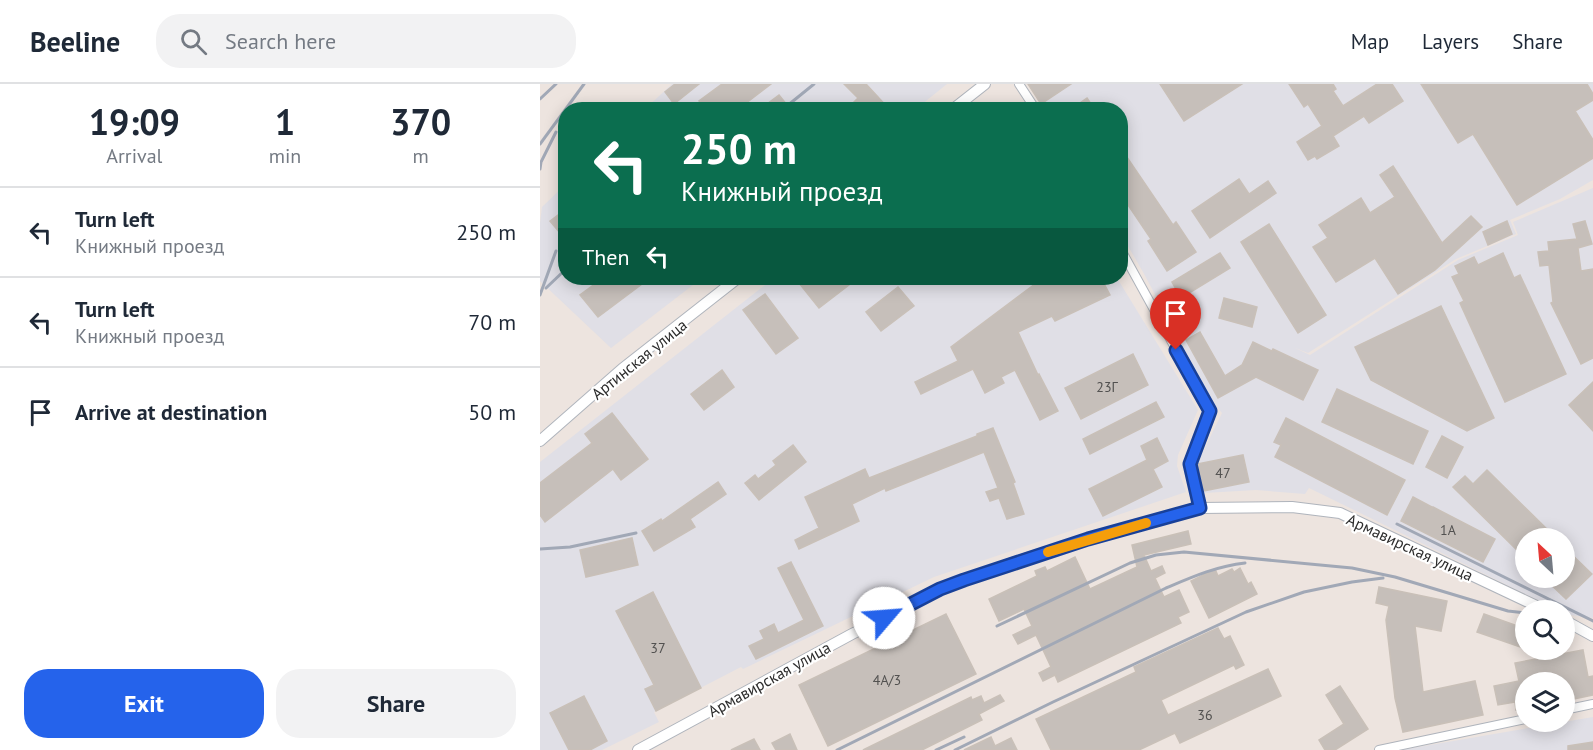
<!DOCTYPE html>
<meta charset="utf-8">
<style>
:root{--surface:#fff;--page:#f2f2f3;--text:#1f2937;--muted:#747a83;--line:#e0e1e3;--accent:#2563eb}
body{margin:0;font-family:"PT Sans",sans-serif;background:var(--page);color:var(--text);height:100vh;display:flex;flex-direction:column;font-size:22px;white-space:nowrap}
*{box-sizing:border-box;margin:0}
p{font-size:20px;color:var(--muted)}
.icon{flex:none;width:33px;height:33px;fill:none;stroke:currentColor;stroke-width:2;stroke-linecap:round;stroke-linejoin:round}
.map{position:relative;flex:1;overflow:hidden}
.details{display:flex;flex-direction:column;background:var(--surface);width:540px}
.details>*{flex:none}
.top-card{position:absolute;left:18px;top:18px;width:570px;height:183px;border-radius:24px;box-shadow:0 3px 15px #0003;background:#0b6e4f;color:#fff;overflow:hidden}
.needle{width:39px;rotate:334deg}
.fabs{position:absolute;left:975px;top:444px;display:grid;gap:12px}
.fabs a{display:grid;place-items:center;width:60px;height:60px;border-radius:50%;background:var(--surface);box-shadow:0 3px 15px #0003;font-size:30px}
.pin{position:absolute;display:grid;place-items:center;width:51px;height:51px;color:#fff;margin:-62px -26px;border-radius:50% 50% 50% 0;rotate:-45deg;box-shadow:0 0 6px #0007}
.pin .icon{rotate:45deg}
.me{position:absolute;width:66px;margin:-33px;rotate:63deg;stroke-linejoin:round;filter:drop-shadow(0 0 4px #0008)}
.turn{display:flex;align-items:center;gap:21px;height:126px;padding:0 24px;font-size:27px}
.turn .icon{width:78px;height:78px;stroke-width:2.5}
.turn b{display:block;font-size:42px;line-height:51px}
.then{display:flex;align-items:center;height:57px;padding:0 24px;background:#0003;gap:12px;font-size:22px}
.eta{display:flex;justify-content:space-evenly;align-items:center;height:102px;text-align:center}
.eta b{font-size:36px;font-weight:700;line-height:42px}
.primary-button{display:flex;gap:12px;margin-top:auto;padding:12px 24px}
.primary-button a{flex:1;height:69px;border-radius:24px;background:var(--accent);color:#fff;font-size:24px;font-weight:700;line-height:69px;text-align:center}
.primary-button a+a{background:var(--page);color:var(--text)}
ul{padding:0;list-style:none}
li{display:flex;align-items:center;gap:18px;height:90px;padding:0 24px;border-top:2px solid var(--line)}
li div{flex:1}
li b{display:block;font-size:22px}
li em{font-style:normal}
header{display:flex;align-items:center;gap:36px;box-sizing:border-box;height:84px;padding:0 30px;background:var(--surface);border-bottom:2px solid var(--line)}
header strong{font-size:28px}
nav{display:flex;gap:33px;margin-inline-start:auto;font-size:21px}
.search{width:420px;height:54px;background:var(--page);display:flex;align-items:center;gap:15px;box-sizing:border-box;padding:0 21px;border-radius:24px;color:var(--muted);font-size:22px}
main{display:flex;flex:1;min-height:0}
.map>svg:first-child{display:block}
</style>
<header>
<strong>Beeline</strong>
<div class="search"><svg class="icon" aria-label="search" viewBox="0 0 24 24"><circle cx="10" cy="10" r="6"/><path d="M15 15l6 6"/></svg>Search here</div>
<nav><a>Map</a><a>Layers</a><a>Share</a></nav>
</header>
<main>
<section class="details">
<div class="eta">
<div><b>19:09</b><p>Arrival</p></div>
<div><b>1</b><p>min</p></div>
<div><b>370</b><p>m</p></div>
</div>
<ul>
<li><svg class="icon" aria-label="left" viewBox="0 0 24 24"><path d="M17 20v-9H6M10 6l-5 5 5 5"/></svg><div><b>Turn left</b><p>Книжный проезд</p></div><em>250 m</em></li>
<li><svg class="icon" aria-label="left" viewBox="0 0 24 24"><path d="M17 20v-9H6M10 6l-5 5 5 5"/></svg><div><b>Turn left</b><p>Книжный проезд</p></div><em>70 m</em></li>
<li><svg class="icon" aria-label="arrive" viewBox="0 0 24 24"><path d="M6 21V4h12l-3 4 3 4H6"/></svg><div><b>Arrive at destination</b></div><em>50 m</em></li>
</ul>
<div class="primary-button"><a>Exit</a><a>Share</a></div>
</section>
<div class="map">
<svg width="1053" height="666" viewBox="0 0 1053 666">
<rect width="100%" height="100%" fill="#ede4df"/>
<g fill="#e0dfe6" fill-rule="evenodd">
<path d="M132,0H407L376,25L104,26Z"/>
<path d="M488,0H1053V96L1020,115L970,136L976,150L916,175L768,269L755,264L770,271L918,176L978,151L973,138L1053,104V534L1030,531L1025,529L1024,526H1020L1002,518L769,404L765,410L716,406L664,409L657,380L682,329L673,319L603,188L581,150L580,26L505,25ZM986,454H1024V494H986Z"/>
<path d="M25,101L26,194H162L71,264L0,197V139L2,123Z"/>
<path d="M234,194H577L658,326L638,371L637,382L646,408L394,493L203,585L201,583L114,628L119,638L62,666H0V378Z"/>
<path d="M1053,633V666H861Z"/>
</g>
<g fill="#c6bfba" stroke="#c9c0b8" stroke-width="1.5">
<path d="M135,0H159L134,20L125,8Z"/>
<path d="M182,0H231L197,26H165L159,17Z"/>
<path d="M304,0H326L350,26H306L318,14Z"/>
<path d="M488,0H531L501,20Z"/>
<path d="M620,0H702L644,37Z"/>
<path d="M749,0H793L796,5L793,7L803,22L837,0H852L863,17L829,39L824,32L793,52L799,62L777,75L775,72L768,76L757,58L782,42L768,20L764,23Z"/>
<path d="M881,0H1047L1053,10V16L1035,27L1053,56V74L977,121L933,50L918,59Z"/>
<path d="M239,11L247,21L241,26H219Z"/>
<path d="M547,14L555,26H530Z"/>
<path d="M580,63L633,141L636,138L656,168L627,187L608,157L611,155L580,109Z"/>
<path d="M853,82L902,159L931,132L942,143L895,186L858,210L835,174L796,198L773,163L788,154L779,141L821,114L830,129L855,113L840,91Z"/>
<path d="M699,95L709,110L728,97L736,109L670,154L652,127Z"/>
<path d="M26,125V156L10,137Z"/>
<path d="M967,137L972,150L948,161L943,148Z"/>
<path d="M1045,137L1052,160L1038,164L1041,187L1053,185V274L1041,280L1011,219L1013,218L1009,181L1000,182L998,168L1009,167L1008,158L1037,155L1033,140Z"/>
<path d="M729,140L786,231L758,249L701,158Z"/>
<path d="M680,169L690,184L641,214L632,198Z"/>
<path d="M963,169L974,194L980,191L1026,290L965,318L920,219L924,217L912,193L919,190L915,182L934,173L938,181Z"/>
<path d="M63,194H110L58,233L40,211Z"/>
<path d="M255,194H318L279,224Z"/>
<path d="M503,194H561L570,211L515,237L512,232L478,248L498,291L499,290L518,327L500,336L475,286L461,293L464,299L445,309L433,285L381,310L375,298L418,277L411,263Z"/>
<path d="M358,203L374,222L341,247L326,228Z"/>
<path d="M225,210L258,254L236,270L203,226Z"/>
<path d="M684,214L717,223L712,243L679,234Z"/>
<path d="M901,222L954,334L927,347L831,296L815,263Z"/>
<path d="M660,248L685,292L702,281L713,258L732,267L733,265L778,286L763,316L716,293L678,314L646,256Z"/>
<path d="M593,270L608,301L541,335L525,304Z"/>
<path d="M182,286L194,303L164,326L151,310Z"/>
<path d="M1053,298V347L1029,321Z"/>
<path d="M797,305L888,347L873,380L782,338Z"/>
<path d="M616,318L624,333L550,370L543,355Z"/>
<path d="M72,329L108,375L81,396L73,385L5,438L0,431V399L52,359L45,350Z"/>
<path d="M746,334L865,396L847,431L735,373L741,361L734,358Z"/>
<path d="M453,344L475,398L473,399L484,430L467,435L459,414L450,417L446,408L458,404L444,368L346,407L345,404L312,420L319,437L259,465L255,456L279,444L265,413L325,385L329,394L437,352V350Z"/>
<path d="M902,352L923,363L907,394L886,383Z"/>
<path d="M617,354L628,377L613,385L622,403L563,432L549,405L607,376L601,362Z"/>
<path d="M253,361L266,378L219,416L205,399L215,391L218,395L236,381L233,377Z"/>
<path d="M703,371L709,398L663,407L657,380Z"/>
<path d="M947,386L1016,454H986V475L913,403L925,392L933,400Z"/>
<path d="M178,398L186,410L150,435L155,443L114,467L102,447L121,435L122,437Z"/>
<path d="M873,413L892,423L890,426L893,423L955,455L943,478L861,437Z"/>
<path d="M648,447L651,460L604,471L611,487L622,482L625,489L615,494L624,513L639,506L649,528L638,533L641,539L518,598L515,591L503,597L499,589L511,583L496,551L478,560L473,551L492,542L484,525L459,537L449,515L497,492L495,487L505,483L507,487L535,473L550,505L597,483L592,461Z"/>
<path d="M92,454L98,481L46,493L40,466Z"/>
<path d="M1024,463L1052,490L1026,515L1004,494H1024Z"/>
<path d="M251,478L283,542L216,575L209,562L224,555L220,547L234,540L238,549L264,536L238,484Z"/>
<path d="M700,484L708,500L711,498L717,510L669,534L651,497L675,485L678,492L692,485L694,488Z"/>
<path d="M839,503L907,517L901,547L875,542L883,608L935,597L943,631L863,648L855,614L846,536L849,522L836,519Z"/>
<path d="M113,508L161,604L116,627L105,605L114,601L76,527Z"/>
<path d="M406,530L436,590L288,662L259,601Z"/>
<path d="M944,530L986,545V565L937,548Z"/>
<path d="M678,544L684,555L690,552L704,581L696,585L694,581L621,616L628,631L728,585L741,612L640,659L635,649L599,666H511L496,635L596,588L594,583Z"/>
<path d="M1043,566L1048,593L1053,592V611L1024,617V598H986V624L976,626L975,618L958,621L954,602L979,597L975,579Z"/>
<path d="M800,602L828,645L795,666H785L779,656L804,640L786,611Z"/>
<path d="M460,611L464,617L439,630L442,636L382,666H323L431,613L432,616L441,612L444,619Z"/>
<path d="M44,612L67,657L50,666H29L10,629Z"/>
<path d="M250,650L257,666H236L232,659Z"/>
<path d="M451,653L455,662L471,654L477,666H424Z"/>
<path d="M214,655L220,666H191Z"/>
<path d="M1053,658V666H1028V662Z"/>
</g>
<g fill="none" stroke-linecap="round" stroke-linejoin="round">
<defs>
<g id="street">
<path d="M479,0L496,26"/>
<path d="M580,164L670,327L650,380L660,424"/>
<path d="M1024,626L1053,620"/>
<path d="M839,666L986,635"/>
</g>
<g id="secondary">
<path d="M412,26L445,0"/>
<path d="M0,357L82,285L198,194"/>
<path d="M1024,536L1053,552"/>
<path d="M98,666L312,550L400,505L475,478L548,455L660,424L752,423L800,429L1005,526"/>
</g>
</defs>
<use href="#street" stroke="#afb4bc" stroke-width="10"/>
<use href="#secondary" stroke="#afb4bc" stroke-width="12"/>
<use href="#street" stroke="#fff" stroke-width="8"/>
<use href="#secondary" stroke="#fff" stroke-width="10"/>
<g stroke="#a1a8b6" stroke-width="3">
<path d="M0,15L16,0"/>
<path d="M242,26L274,0"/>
<path d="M0,60L44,0"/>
<path d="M0,85L1,78L16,48"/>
<path d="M6,204L26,185"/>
<path d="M0,211L16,167"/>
<path d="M857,440L1053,537"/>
<path d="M0,465L30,463L96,449"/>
<path d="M457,542L590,479L616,471L644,468L812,484L855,493L968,527L986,529"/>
<path d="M297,666L626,504C652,493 677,482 705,479"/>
<path d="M396,666L424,653"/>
<path d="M415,666L513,618L706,528L764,508L812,498L843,494"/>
</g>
</g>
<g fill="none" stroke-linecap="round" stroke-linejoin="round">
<defs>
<path id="route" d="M344,534L400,505L424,496L548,455L660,424L650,380L670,327L636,266"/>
</defs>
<use href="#route" stroke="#184099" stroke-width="15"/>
<use href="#route" stroke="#2563eb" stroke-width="10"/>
<path stroke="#f59e0b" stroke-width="10" d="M508,468L606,439"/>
</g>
<g text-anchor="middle" stroke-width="4.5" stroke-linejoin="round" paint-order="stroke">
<g font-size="14" fill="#525150">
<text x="567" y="308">23Г</text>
<text x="683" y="394">47</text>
<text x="908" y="451">1А</text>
<text x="118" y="569">37</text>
<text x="347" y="601">4А/3</text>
<text x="665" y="636">36</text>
</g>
<g font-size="16" fill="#2c2c2c" stroke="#fff">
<text transform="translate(99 275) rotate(-39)" y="6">Артинская улица</text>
<text transform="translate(870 463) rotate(25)" y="6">Армавирская улица</text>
<text transform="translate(229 595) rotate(-29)" y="6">Армавирская улица</text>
</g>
</g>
</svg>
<div class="fabs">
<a><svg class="needle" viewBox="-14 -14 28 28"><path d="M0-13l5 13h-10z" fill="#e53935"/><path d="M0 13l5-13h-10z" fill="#747a83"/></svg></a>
<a><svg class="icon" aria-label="search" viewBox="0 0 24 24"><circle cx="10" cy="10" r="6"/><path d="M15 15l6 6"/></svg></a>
<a><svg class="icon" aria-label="layers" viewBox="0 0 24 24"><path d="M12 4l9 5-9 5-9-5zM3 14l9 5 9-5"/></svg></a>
</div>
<div class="pin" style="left:636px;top:266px;background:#d93025"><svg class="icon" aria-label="arrive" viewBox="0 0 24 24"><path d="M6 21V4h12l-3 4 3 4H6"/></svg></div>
<svg class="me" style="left:344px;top:534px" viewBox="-20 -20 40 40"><circle r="19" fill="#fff"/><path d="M0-13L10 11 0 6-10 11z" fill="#2563eb"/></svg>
<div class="top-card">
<div class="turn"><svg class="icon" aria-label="left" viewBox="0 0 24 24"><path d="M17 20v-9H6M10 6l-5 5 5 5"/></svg><div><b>250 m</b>Книжный проезд</div></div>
<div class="then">Then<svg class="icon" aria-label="left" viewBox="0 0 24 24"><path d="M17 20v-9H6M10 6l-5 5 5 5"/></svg></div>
</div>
</div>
</main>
